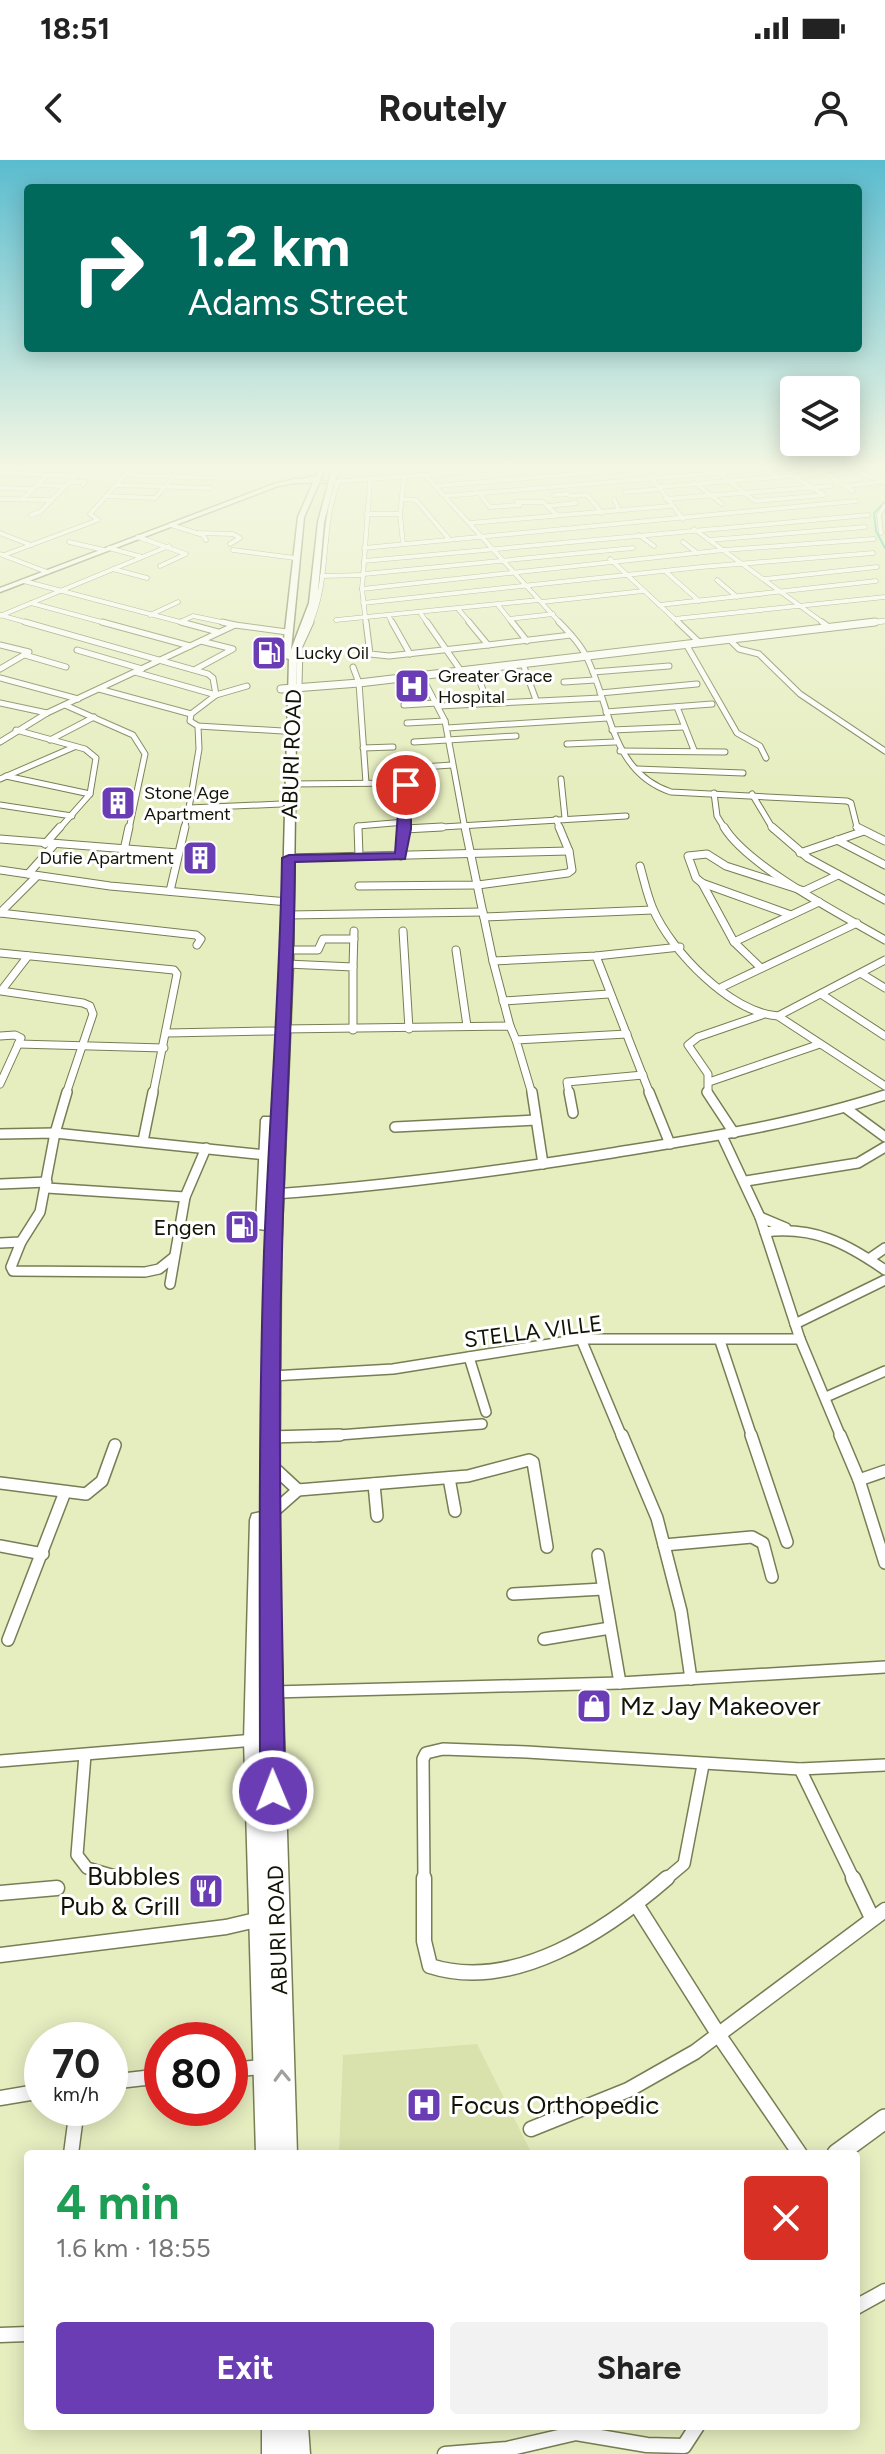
<!DOCTYPE html>
<meta charset="utf-8">
<style>
:root{--surface:#fff;--page:#f2f2f2;--text:#222;--muted:#767676;--accent:#6a3db5}
body{margin:0;font-family:Figtree,sans-serif;background:var(--page);color:var(--text);height:100vh;display:flex;flex-direction:column;font-size:30px;white-space:nowrap}
*{box-sizing:border-box;margin:0}
p{font-size:26px;color:var(--muted)}
.icon{flex:none;width:44px;height:44px;fill:none;stroke:currentColor;stroke-width:2;stroke-linecap:round;stroke-linejoin:round}
.map{position:relative;flex:1;overflow:hidden}
.details{position:absolute;left:24px;top:1990px;width:836px;height:280px;display:flex;flex-direction:column;background:var(--surface);border-radius:8px;box-shadow:0 4px 20px #0003}
.details>*{flex:none}
.hud{position:absolute;left:24px;top:24px;width:838px;height:168px;border-radius:8px;box-shadow:0 4px 20px #0003;background:#00695c;color:#fff;overflow:hidden}
.buttons{position:absolute;left:780px;top:216px;display:grid;gap:16px}
.buttons a{display:grid;place-items:center;width:80px;height:80px;border-radius:8px;background:var(--surface);box-shadow:0 4px 20px #0003;font-size:40px}
.speed{position:absolute;left:24px;top:1862px;display:flex;gap:16px;font-size:40px;font-weight:700;text-align:center}
.speed>*{display:grid;place-content:center;width:104px;height:104px;border-radius:50%;background:var(--surface);box-shadow:0 4px 20px #0003;line-height:1}
.speed small{font-size:20px;font-weight:400}
.speed .limit{border:12px solid #d22;background:#fff;color:#111}
.pin{position:absolute;display:grid;place-items:center;width:68px;height:68px;color:#fff;margin:-34px;border:4px solid #fff;border-radius:50%;box-shadow:0 2px 8px #0007}
.me{position:absolute;width:88px;margin:-44px;rotate:359deg;stroke-linejoin:round;filter:drop-shadow(0 0 6px #0008)}
.turn{display:flex;align-items:center;gap:28px;height:168px;padding:0 32px;font-size:36px}
.turn .icon{width:104px;height:104px;stroke-width:2.5}
.turn b{display:block;font-size:56px;line-height:68px}
.round{display:grid;place-items:center;flex:none;width:84px;height:84px;border-radius:8px;background:var(--page)}
.overview{display:flex;align-items:center;justify-content:space-between;height:136px;padding:0 32px}
h1{font-size:48px;font-weight:700;line-height:60px;color:#1e9e55}
.button{display:flex;gap:16px;margin-top:auto;padding:16px 32px}
.button a{flex:1;height:92px;border-radius:8px;background:var(--accent);color:#fff;font-size:32px;font-weight:700;line-height:92px;text-align:center}
.button a+a{background:var(--page);color:var(--text)}
.status{display:flex;justify-content:space-between;align-items:center;height:56px;padding:0 40px;background:var(--surface);direction:ltr}
.status svg{height:22px;fill:currentColor}
header{display:flex;justify-content:space-between;align-items:center;height:104px;padding:0 32px;background:var(--surface);font-size:36px;font-weight:700}
.map>svg:first-child{display:block}
</style>
<div class="status"><b>18:51</b><svg viewBox="0 0 49 12"><path d="M0 12V9h3v3zM5 12V6h3v6zM10 12V3h3v9zM15 12V0h3v12zM26 1h20v11H26zM47 4h2v5h-2z"/></svg></div>
<header><svg class="icon" aria-label="back" viewBox="0 0 24 24"><path d="M15 5l-7 7 7 7"/></svg>Routely<svg class="icon" aria-label="person" viewBox="0 0 24 24"><circle cx="12" cy="8" r="4"/><path d="M4 21q1-7 8-7t8 7"/></svg></header>
<div class="map">
<svg width="885" height="2294" viewBox="0 0 885 2294">
<rect width="100%" height="100%" fill="#e6eec0"/>
<g fill="#d9e2ad">
<path d="M351,305H529L342,321Z"/>
<path d="M477,1884L532,1994H339L343,1895Z"/>
</g>
<g fill="none" stroke-linecap="round" stroke-linejoin="round">
<path stroke="#26c7aa" stroke-width="2" d="M885,342L874,353L876,371L885,388"/>
<defs>
<g id="street-far5">
<path d="M146,305L210,308"/>
<path d="M642,305L683,359"/>
<path d="M708,305L755,341L824,335L780,308"/>
<path d="M844,305L885,323"/>
<path d="M644,307L670,305"/>
<path d="M848,308L875,305"/>
<path d="M818,309L853,331"/>
<path d="M0,313L76,316"/>
<path d="M125,315L214,318"/>
<path d="M336,315L344,305"/>
<path d="M426,316L561,464"/>
<path d="M69,322H85L83,325"/>
<path d="M333,322L552,305"/>
<path d="M695,323L722,344"/>
<path d="M37,325L66,326"/>
<path d="M117,325L211,328"/>
<path d="M436,326L645,308"/>
<path d="M846,326L879,322"/>
<path d="M660,327L823,313"/>
<path d="M0,328L33,329"/>
<path d="M625,332L661,329"/>
<path d="M479,333L490,347L520,345"/>
<path d="M554,335L568,334"/>
<path d="M106,336L155,338L182,307"/>
<path d="M445,336L811,305"/>
<path d="M570,336L587,335L602,353"/>
<path d="M0,339L52,340"/>
<path d="M23,339L47,315"/>
<path d="M402,339L416,340L449,379"/>
<path d="M614,339L619,350"/>
<path d="M666,339L831,326"/>
<path d="M517,342H543L557,355"/>
<path d="M548,346L576,343"/>
<path d="M366,354H400"/>
<path d="M31,355L40,352L86,305"/>
<path d="M470,363L670,346"/>
<path d="M171,365L203,375L206,380"/>
<path d="M694,369L825,464"/>
<path d="M0,373L31,385"/>
<path d="M197,373L233,374L240,378L230,384"/>
<path d="M881,373L879,355L885,345"/>
<path d="M639,375L654,386"/>
<path d="M138,377L186,394L160,406"/>
<path d="M709,380L865,367"/>
<path d="M69,382L104,390"/>
<path d="M683,382L697,393"/>
<path d="M403,384L400,354L404,318"/>
<path d="M109,388L142,397"/>
<path d="M364,388L856,341"/>
<path d="M233,390L295,398"/>
<path d="M0,394L47,412"/>
<path d="M4,395L98,360L90,354L134,305"/>
<path d="M610,399L680,464"/>
<path d="M364,401L868,355"/>
<path d="M113,409L147,418"/>
<path d="M665,411L699,441"/>
<path d="M364,414L633,388"/>
<path d="M322,416L363,415"/>
<path d="M765,419L877,407"/>
<path d="M717,420L737,437"/>
<path d="M24,421L188,464"/>
<path d="M362,429L724,390L874,379"/>
<path d="M542,442L643,431"/>
<path d="M31,443L109,464"/>
<path d="M363,443L701,407L873,393"/>
<path d="M498,445L513,464"/>
<path d="M659,445L876,421"/>
<path d="M459,450L471,464"/>
<path d="M421,454L428,464"/>
<path d="M0,455L32,464"/>
<path d="M150,455L178,442"/>
<path d="M0,456L169,386"/>
<path d="M389,457L393,464"/>
<path d="M509,459L553,454"/>
<path d="M674,459L885,437"/>
<path d="M336,460L539,440"/>
<path d="M180,462L193,456L231,464"/>
<path d="M310,464C330,420 320,368 338,322"/>
<path d="M366,464L362,429L370,321"/>
</g>
<g id="street-far4">
<path d="M25,462L208,514L213,518L216,535L191,554"/>
<path d="M102,462L190,486"/>
<path d="M181,462L218,472"/>
<path d="M222,462L235,465"/>
<path d="M366,462L370,494L389,496L488,485"/>
<path d="M392,462L410,494"/>
<path d="M427,462L461,511"/>
<path d="M469,462L488,485L571,475"/>
<path d="M512,462L527,481"/>
<path d="M559,462C569,472 580,484 586,496C611,545 610,612 671,632L847,641L851,643L857,667L861,669"/>
<path d="M678,462L700,483"/>
<path d="M822,462L830,468"/>
<path d="M729,479L739,489L759,494L800,534L885,591"/>
<path d="M686,484L737,573L760,586L766,598"/>
<path d="M0,485L29,492L0,509"/>
<path d="M77,490L142,509"/>
<path d="M25,495L66,507"/>
<path d="M523,504L536,540"/>
<path d="M353,507L359,523L366,623"/>
<path d="M196,509L233,489L201,481"/>
<path d="M475,509L488,543"/>
<path d="M135,512L216,535L247,526"/>
<path d="M593,512L669,506"/>
<path d="M421,515L445,561L465,669"/>
<path d="M0,518L78,539"/>
<path d="M564,522L595,520"/>
<path d="M299,525L300,486L311,462"/>
<path d="M99,529L191,554"/>
<path d="M600,533L697,524"/>
<path d="M0,543L47,553"/>
<path d="M65,545L133,575L145,594L129,669"/>
<path d="M404,545L437,543"/>
<path d="M439,546L601,538"/>
<path d="M677,547L694,590"/>
<path d="M606,552L712,544"/>
<path d="M191,554L190,561L198,566L283,571"/>
<path d="M407,563L445,561"/>
<path d="M447,568L608,558"/>
<path d="M16,570L85,589L96,598L90,634L59,669"/>
<path d="M612,570L684,567"/>
<path d="M50,580L94,557"/>
<path d="M0,582L47,553L235,465L287,472"/>
<path d="M414,582L516,576"/>
<path d="M567,584L615,582"/>
<path d="M363,588L393,587"/>
<path d="M620,591L725,592"/>
<path d="M422,607L452,605"/>
<path d="M637,609L743,613"/>
<path d="M6,616L90,634"/>
<path d="M0,619L74,587"/>
<path d="M561,619L565,658"/>
<path d="M290,624L404,623L405,669"/>
<path d="M714,633L717,656L725,669"/>
<path d="M752,634L773,669"/>
<path d="M0,645L72,656"/>
<path d="M189,648L199,589L198,566"/>
<path d="M556,659L560,669"/>
<path d="M184,669L189,648L281,644"/>
<path d="M358,669V666L405,662"/>
<path d="M408,669L626,656"/>
</g>
<g id="street-far3">
<path d="M358,667L359,696"/>
<path d="M465,667L493,801L596,796L680,787"/>
<path d="M724,667C747,706 842,755 885,780"/>
<path d="M772,667L808,698L885,740"/>
<path d="M857,667L885,681"/>
<path d="M0,679L178,693"/>
<path d="M837,680L885,705"/>
<path d="M45,684L60,667"/>
<path d="M124,690L129,667"/>
<path d="M800,693L864,671"/>
<path d="M401,696L405,669L442,667"/>
<path d="M289,698L569,691"/>
<path d="M640,706C644,720 647,735 653,749C671,791 731,853 778,856L885,926"/>
<path d="M0,710L110,726L288,742"/>
<path d="M28,714L54,685"/>
<path d="M702,723L734,782L761,808"/>
<path d="M359,726L478,725L568,713L572,710L569,691L559,667"/>
<path d="M170,731L185,667"/>
<path d="M0,753L196,775L201,779L197,785"/>
<path d="M0,753L37,716"/>
<path d="M288,755L483,752"/>
<path d="M791,755L702,723L696,718L688,696L707,694L726,706L804,731L838,715"/>
<path d="M484,757L653,750"/>
<path d="M403,771L409,869"/>
<path d="M734,782L819,742"/>
<path d="M287,790H318L323,779H354"/>
<path d="M456,790L467,866"/>
<path d="M0,793L174,810L177,814L153,934"/>
<path d="M28,796L1,831L83,843L90,846L93,854L66,934"/>
<path d="M596,796L650,934"/>
<path d="M493,801L510,866"/>
<path d="M287,804L353,807V870"/>
<path d="M353,807L354,771"/>
<path d="M862,814L885,828"/>
<path d="M722,827L857,763"/>
<path d="M821,834L885,876"/>
<path d="M503,841L609,834"/>
<path d="M778,856L885,800"/>
<path d="M283,869L510,866L516,880"/>
<path d="M167,873L273,871"/>
<path d="M0,876L15,875L21,878L0,924"/>
<path d="M18,884L164,888"/>
<path d="M709,922L820,884"/>
<path d="M532,934L516,880L627,874"/>
<path d="M569,934L567,922L643,915"/>
<path d="M708,934V914L688,885L698,877L762,855"/>
</g>
<g id="street-far2">
<path d="M67,932L55,973L40,1052L21,1082L11,1107L13,1111L145,1112L159,1109L174,1097"/>
<path d="M532,932L543,1004"/>
<path d="M569,932L573,953"/>
<path d="M649,932L670,984"/>
<path d="M707,932L734,973"/>
<path d="M847,949L885,977"/>
<path d="M395,967L536,960"/>
<path d="M0,974L55,973L266,995"/>
<path d="M722,976L760,1057L800,1179L841,1277"/>
<path d="M143,981L153,932"/>
<path d="M746,1021L858,1003L885,987"/>
<path d="M0,1024L47,1022"/>
<path d="M47,1028L185,1037"/>
<path d="M274,1034C387,1026 500,1011 612,993C704,978 796,964 885,935"/>
<path d="M760,1057L786,1068"/>
<path d="M765,1072C814,1066 846,1083 885,1110"/>
<path d="M0,1083L21,1082"/>
<path d="M869,1099L885,1088"/>
<path d="M170,1124L185,1037L206,988"/>
<path d="M795,1164L885,1120"/>
<path d="M581,1179L622,1277"/>
<path d="M720,1181L752,1277"/>
<path d="M469,1197L486,1252"/>
<path d="M272,1216L393,1209L581,1179H800"/>
<path d="M826,1237L885,1211"/>
<path d="M313,1277L482,1264"/>
</g>
<g id="street-far1">
<path d="M622,1275L657,1358L681,1451L691,1519"/>
<path d="M751,1275L787,1382"/>
<path d="M840,1275L859,1320L885,1403"/>
<path d="M270,1277L340,1275"/>
<path d="M271,1305L298,1330L272,1353"/>
<path d="M449,1318L455,1351"/>
<path d="M859,1320L885,1311"/>
<path d="M0,1323L86,1334L102,1321L115,1285"/>
<path d="M374,1324L377,1356"/>
<path d="M298,1330L468,1316L529,1300L533,1302L547,1387"/>
<path d="M664,1385L752,1377L763,1383L772,1417"/>
<path d="M0,1386L43,1394"/>
<path d="M598,1395L620,1523"/>
<path d="M513,1434L603,1429"/>
<path d="M544,1479L610,1468"/>
<path d="M8,1480L65,1332"/>
<path d="M273,1532L620,1523L885,1507"/>
<path d="M85,1595L77,1695L87,1708L115,1716"/>
<path d="M0,1601L255,1580"/>
<path d="M800,1609L854,1720"/>
<path d="M424,1720L423,1599L426,1593L443,1589L527,1592L800,1609L885,1605"/>
<path d="M665,1720L684,1704L703,1605"/>
</g>
<g id="street">
<path d="M424,1718V1781L430,1806C514,1833 607,1770 667,1718"/>
<path d="M853,1718L872,1758"/>
<path d="M0,1733L57,1728"/>
<path d="M636,1744L720,1877L800,1994"/>
<path d="M0,1795L226,1767L260,1759"/>
<path d="M230,1910L262,1907"/>
<path d="M110,1922L162,1916"/>
<path d="M0,1938L42,1931"/>
<path d="M531,1969L628,1930L695,1892L885,1750"/>
<path d="M71,1994L77,1948"/>
<path d="M856,2147L885,2131"/>
<path d="M0,2175L28,2174"/>
<path d="M445,2294L507,2289L576,2273L647,2285L684,2286L697,2266"/>
</g>
<path id="secondary-far2" d="M858,464L885,461"/>
<path id="secondary-far1" d="M281,529L359,523L875,462"/>
<path id="secondary" d="M837,1994L885,1959"/>
<path id="primary" d="M295,319L336,322L295,323L278,326L0,432V428L274,324Z"/>
<g id="highway">
<path d="M321,305H327L304,357L291,490L309,443L318,362L333,305H339L324,362L317,443L297,496L293,804L281,1091L279,1413L297,1994H256L244,1580L250,1360L252,1354L261,1352L266,1070L259,1069L256,1065L261,960L263,957H273L281,804L289,499L282,497L298,357L314,320L295,323L292,321L316,316Z"/>
<path d="M262,2266H308L310,2294H262Z"/>
</g>
</defs>
<use href="#street-far5" stroke="#777e54" stroke-width="5"/>
<use href="#street-far4" stroke="#777e54" stroke-width="7"/>
<use href="#street-far3" stroke="#777e54" stroke-width="9"/>
<use href="#street-far2" stroke="#777e54" stroke-width="12"/>
<use href="#street-far1" stroke="#777e54" stroke-width="14"/>
<use href="#street" stroke="#777e54" stroke-width="17"/>
<use href="#secondary-far2" stroke="#777e54" stroke-width="6"/>
<use href="#secondary-far1" stroke="#777e54" stroke-width="9"/>
<use href="#secondary" stroke="#777e54" stroke-width="22"/>
<use href="#primary" stroke="#777e54" stroke-width="3"/>
<use href="#highway" stroke="#777e54" stroke-width="3"/>
<use href="#street-far5" stroke="#fff" stroke-width="4"/>
<use href="#street-far4" stroke="#fff" stroke-width="5"/>
<use href="#street-far3" stroke="#fff" stroke-width="7"/>
<use href="#street-far2" stroke="#fff" stroke-width="9"/>
<use href="#street-far1" stroke="#fff" stroke-width="11"/>
<use href="#street" stroke="#fff" stroke-width="14"/>
<use href="#secondary-far2" stroke="#fff" stroke-width="5"/>
<use href="#secondary-far1" stroke="#fff" stroke-width="7"/>
<use href="#secondary" stroke="#fff" stroke-width="19"/>
<use href="#primary" fill="#fff" fill-rule="evenodd"/>
<use href="#highway" fill="#fff" fill-rule="evenodd"/>
</g>
<defs><path id="oneway-chevron" d="M-2-3.5L2.5 0L-2 3.5" fill="none" stroke-width="1.6" stroke-linecap="round" stroke-linejoin="round" transform="scale(2)"/></defs>
<use stroke="#a0a19b" href="#oneway-chevron" transform="translate(282 1916) rotate(-92)"/>
<linearGradient id="sky" x2="0" y2="1"><stop stop-color="#5abccf"/><stop offset="0.49" stop-color="#f4f7e3"/><stop offset="1" stop-color="#f4f7e3" stop-opacity="0"/></linearGradient>
<rect width="885" height="626" fill="url(#sky)"/>
<path fill="#6a3db5" stroke="#452876" stroke-width="2" d="M406,622L411,625V669L405,699L295,702C294,832 285,961 282,1091C277,1271 282,1451 285,1631L281,1640L273,1643L264,1640L260,1631C260,1451 258,1272 264,1092C269,961 280,830 282,698L289,695L395,693L400,625Z"/>
<defs>
<symbol id="fuel-square" viewBox="-11 -11 22 22"><rect x="-9" y="-9" width="18" height="18" rx="4" fill="#6a3db5" stroke="#fff"/><path d="M-5.5-6h7V0h2V4h1.3V-2.5L3-4.5l.8-.8L6-3V5H2.5V1h-1V6h-7ZM-4.2-4.7v3.2H.2V-4.7Z" fill="#fff"/></symbol>
<symbol id="hospital-square" viewBox="-11 -11 22 22"><rect x="-9" y="-9" width="18" height="18" rx="4" fill="#6a3db5" stroke="#fff"/><path d="M-5-5h3v3.5h4V-5h3V5h-3V1.5h-4V5h-3Z" fill="#fff"/></symbol>
<symbol id="building-square" viewBox="-11 -11 22 22"><rect x="-9" y="-9" width="18" height="18" rx="4" fill="#6a3db5" stroke="#fff"/><path d="M-4-6H4V6H1V3H-1V6H-4ZM-2.5-4.3h1.7v1.8h-1.7ZM.8-4.3h1.7v1.8H.8ZM-2.5-1h1.7V.8h-1.7ZM.8-1h1.7V.8H.8Z" fill="#fff"/></symbol>
<symbol id="shop-square" viewBox="-11 -11 22 22"><rect x="-9" y="-9" width="18" height="18" rx="4" fill="#6a3db5" stroke="#fff"/><path d="M-5-2.5h2.3a2.7 3.5 0 0 1 5.4 0H5L5.5 6h-11ZM-1.5-2.5h3a1.5 2.3 0 0 0-3 0Z" fill="#fff"/></symbol>
<symbol id="restaurant-square" viewBox="-11 -11 22 22"><rect x="-9" y="-9" width="18" height="18" rx="4" fill="#6a3db5" stroke="#fff"/><path d="M-5-6h1v4h1v-4h1v4h1v-4h1v5L-1.5 .5V6h-2V.5L-5-1ZM5-6V6H3V1.5H1.5Q1.5-4 5-6Z" fill="#fff"/></symbol>
</defs>
<g fill-rule="evenodd">
<use href="#fuel-square" x="249" y="473" width="40" height="40"/>
<use href="#hospital-square" x="392" y="506" width="40" height="40"/>
<use href="#building-square" x="98" y="623" width="40" height="40"/>
<use href="#building-square" x="180" y="678" width="40" height="40"/>
<use href="#fuel-square" x="222" y="1047" width="40" height="40"/>
<use href="#shop-square" x="574" y="1526" width="40" height="40"/>
<use href="#restaurant-square" x="186" y="1711" width="40" height="40"/>
<use href="#hospital-square" x="404" y="1925" width="40" height="40"/>
</g>
<g text-anchor="middle" stroke-width="6" stroke-linejoin="round" paint-order="stroke">
<g font-size="18" fill="#111304" stroke="#fff" text-anchor="start">
<text x="295" y="499">Lucky Oil</text>
<text x="438" y="522">Greater Grace<tspan x="438" dy="21">Hospital</tspan></text>
<text x="144" y="639">Stone Age<tspan x="144" dy="21">Apartment</tspan></text>
<text x="174" y="704" text-anchor="end">Dufie Apartment</text>
</g>
<g font-size="22" fill="#111304" stroke="#fff">
<text transform="translate(291 594) rotate(-88)" y="8">ABURI ROAD</text>
<text transform="translate(533 1171) rotate(-7)" y="8">STELLA VILLE</text>
<text transform="translate(277 1770) rotate(-92)" y="8">ABURI ROAD</text>
</g>
<g font-size="22" fill="#111304" stroke="#fff" text-anchor="end">
<text x="216" y="1075">Engen</text>
</g>
<g font-size="26" fill="#111304" stroke="#fff" text-anchor="start">
<text x="620" y="1555">Mz Jay Makeover</text>
<text x="180" y="1725" text-anchor="end">Bubbles<tspan x="180" dy="30">Pub &amp; Grill</tspan></text>
<text x="450" y="1954">Focus Orthopedic</text>
</g>
</g>
</svg>
<div class="buttons">
<a><svg class="icon" aria-label="layers" viewBox="0 0 24 24"><path d="M12 4l9 5-9 5-9-5zM3 14l9 5 9-5"/></svg></a>
</div>
<div class="speed"><div>70<small>km/h</small></div><div class="limit">80</div></div>
<div class="pin" style="left:406px;top:625px;background:#d93025"><svg class="icon" aria-label="arrive" viewBox="0 0 24 24"><path d="M6 21V4h12l-3 4 3 4H6"/></svg></div>
<svg class="me" style="left:273px;top:1631px" viewBox="-20 -20 40 40"><circle r="17" fill="#6a3db5" stroke="#fff" stroke-width="3"/><path d="M0-11L8 9 0 5-8 9z" fill="#fff"/></svg>
<div class="hud">
<div class="turn"><svg class="icon" aria-label="right" viewBox="0 0 24 24"><path d="M7 20v-9h11M14 6l5 5-5 5"/></svg><div><b>1.2 km</b>Adams Street</div></div>
</div>
<section class="details">
<div class="overview"><div><h1>4 min</h1><p>1.6 km · 18:55</p></div><a class="round" style="background:#d93025;color:#fff"><svg class="icon" aria-label="close" viewBox="0 0 24 24"><path d="M6 6l12 12M18 6L6 18"/></svg></a></div>
<div class="button"><a>Exit</a><a>Share</a></div>
</section>
</div>
